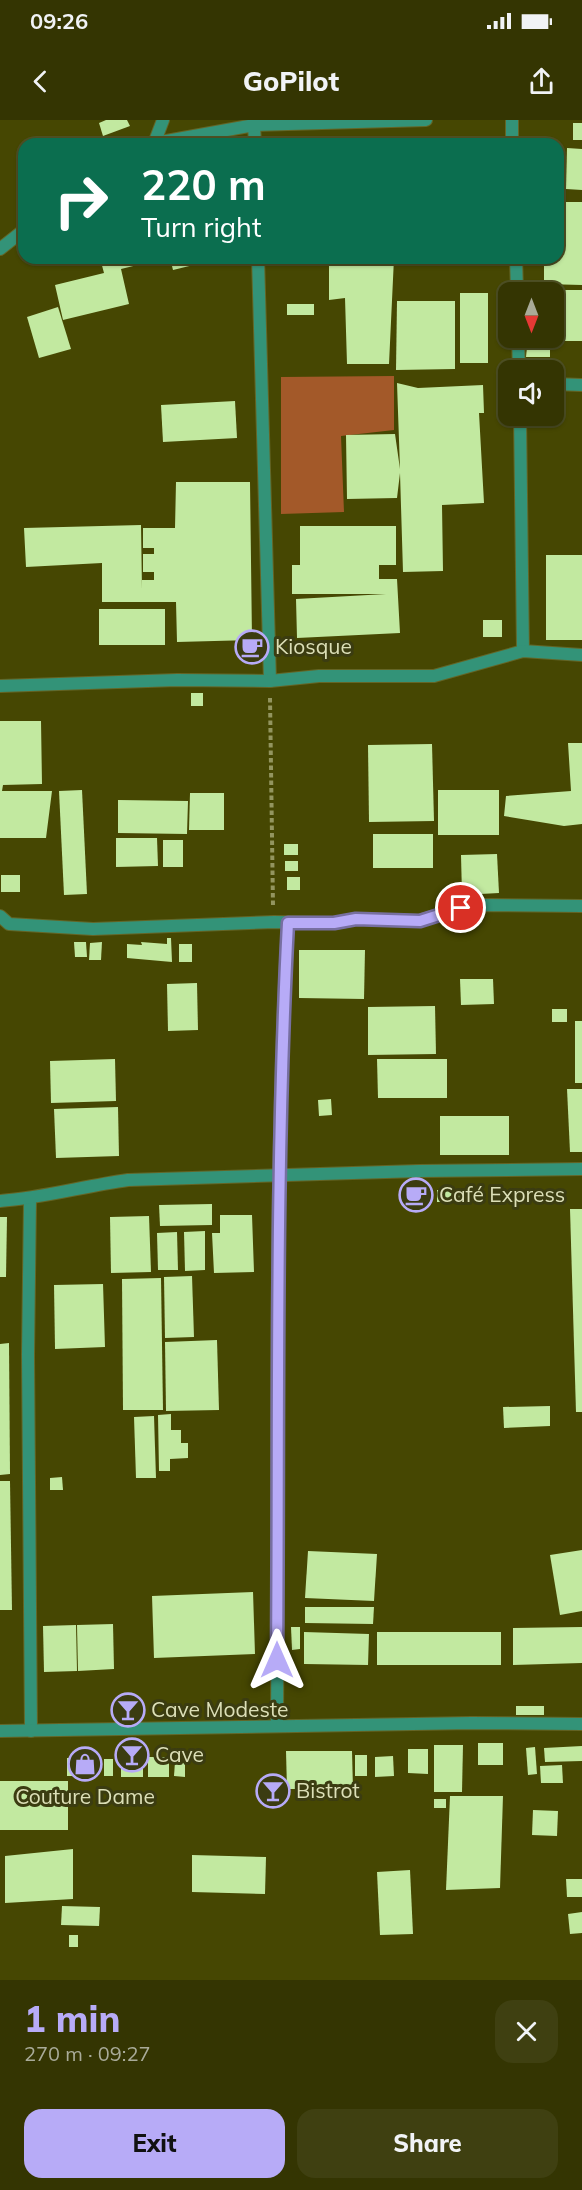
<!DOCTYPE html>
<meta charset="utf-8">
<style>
:root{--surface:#343502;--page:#3f4011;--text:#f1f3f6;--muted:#a9ab99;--line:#4e5024;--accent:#b7abf7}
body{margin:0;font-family:Mulish,sans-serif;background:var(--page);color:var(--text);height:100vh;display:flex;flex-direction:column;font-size:22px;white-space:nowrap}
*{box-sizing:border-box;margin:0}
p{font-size:20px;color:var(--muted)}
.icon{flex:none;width:33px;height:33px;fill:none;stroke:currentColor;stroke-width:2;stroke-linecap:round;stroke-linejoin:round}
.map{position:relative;height:1860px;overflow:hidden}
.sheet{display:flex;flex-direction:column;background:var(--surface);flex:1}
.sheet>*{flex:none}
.hud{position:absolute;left:18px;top:18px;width:546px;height:126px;border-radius:18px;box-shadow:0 2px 4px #0004,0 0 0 2px var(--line);background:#0b6e4f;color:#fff;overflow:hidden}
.needle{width:39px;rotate:180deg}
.tools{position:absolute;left:498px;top:162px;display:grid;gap:12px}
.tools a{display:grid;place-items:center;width:66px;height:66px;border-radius:12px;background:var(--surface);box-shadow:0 2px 4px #0004,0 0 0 2px var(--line);font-size:30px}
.pin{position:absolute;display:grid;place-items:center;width:51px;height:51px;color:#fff;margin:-26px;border:3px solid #fff;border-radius:50%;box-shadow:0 2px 6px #0007}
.me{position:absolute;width:66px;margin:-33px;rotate:0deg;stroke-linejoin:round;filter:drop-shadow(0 0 4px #0008)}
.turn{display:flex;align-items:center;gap:21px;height:126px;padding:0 24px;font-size:27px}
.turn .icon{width:78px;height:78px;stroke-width:2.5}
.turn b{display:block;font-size:42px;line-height:51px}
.round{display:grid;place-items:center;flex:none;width:63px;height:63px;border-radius:18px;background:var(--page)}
.headline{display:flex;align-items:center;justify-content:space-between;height:102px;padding:0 24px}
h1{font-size:36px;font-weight:800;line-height:45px;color:var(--accent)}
.action{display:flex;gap:12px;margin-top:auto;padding:12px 24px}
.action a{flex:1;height:69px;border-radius:18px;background:var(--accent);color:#111;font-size:24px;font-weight:800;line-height:69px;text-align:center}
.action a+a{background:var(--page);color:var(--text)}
.status{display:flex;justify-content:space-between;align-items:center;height:42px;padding:0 30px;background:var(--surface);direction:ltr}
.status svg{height:16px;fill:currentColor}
header{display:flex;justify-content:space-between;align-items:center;height:78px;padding:0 24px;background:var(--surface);font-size:27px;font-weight:800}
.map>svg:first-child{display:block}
</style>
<div class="status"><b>09:26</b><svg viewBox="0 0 49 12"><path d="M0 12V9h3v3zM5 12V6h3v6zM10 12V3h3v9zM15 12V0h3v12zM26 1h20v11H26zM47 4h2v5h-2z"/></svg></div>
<header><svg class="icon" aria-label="back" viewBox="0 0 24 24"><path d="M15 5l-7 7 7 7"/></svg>GoPilot<svg class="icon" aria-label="share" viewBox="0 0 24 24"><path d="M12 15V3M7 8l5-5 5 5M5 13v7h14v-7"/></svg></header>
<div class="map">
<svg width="582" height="1860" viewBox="0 0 582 1860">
<rect width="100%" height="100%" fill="#464702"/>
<path fill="#a35929" d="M394,256V310L341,316L344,392L281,394V257Z"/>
<g fill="#c2e9a0">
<path d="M106,0H127L130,6L103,16L99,3Z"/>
<rect x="573" y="3" width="9" height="17"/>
<rect x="449" y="20" width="38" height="4"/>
<path d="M567,28L582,29V70L566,69Z"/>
<path d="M558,82H582V165L544,164V138H558Z"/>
<path d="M100,138L162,139L121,149L129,184L63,200L55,165L104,153Z"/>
<path d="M170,138H218V139L173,150Z"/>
<path d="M329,138H394L389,244H347L345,178L329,180Z"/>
<path d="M540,170H582V221H539V218H554V172H540Z"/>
<rect x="460" y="173" width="28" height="70"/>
<path d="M397,181H455V249L396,250Z"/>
<rect x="287" y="184" width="27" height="11"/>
<path d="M58,187L71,229L39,238L27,197Z"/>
<path d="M527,227L550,228V237H526Z"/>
<path d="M397,263L418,268L483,265L484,293H479L484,383L442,385L443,451L403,452L400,353L397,378L347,379L346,315L395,314L400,349Z"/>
<path d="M235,281L237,318L163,322L161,285Z"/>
<path d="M176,362H250L252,520L177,522L176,482H102V443L26,447L24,408L141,405L142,470V460H154V452H143V434H154V428H143V408H175Z"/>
<path d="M300,406H396V445H379V459H397L400,513L297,518L296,479L386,474H292V445H300Z"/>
<rect x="546" y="435" width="36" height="85"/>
<rect x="99" y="489" width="66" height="36"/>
<rect x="483" y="500" width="19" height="17"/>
<rect x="191" y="573" width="12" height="13"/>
<path d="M0,601H41L42,664L3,665L2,671H52L46,718H0Z"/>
<path d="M568,623H582V704L564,706L504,696L506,676L571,671Z"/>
<path d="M432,624L434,701L369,702L368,625Z"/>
<path d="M82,670L87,774L64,775L59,671Z"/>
<rect x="438" y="670" width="61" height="45"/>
<path d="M190,673H224V710H189Z"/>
<path d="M118,680L188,681L187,714L118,713Z"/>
<rect x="373" y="714" width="60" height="34"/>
<path d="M116,718H157L158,746L116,747Z"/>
<rect x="163" y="720" width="20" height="27"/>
<rect x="284" y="724" width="14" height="11"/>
<path d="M497,734L499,773L462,775L461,735Z"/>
<rect x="285" y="741" width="13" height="10"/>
<rect x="1" y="755" width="19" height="17"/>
<rect x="287" y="757" width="13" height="13"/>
<path d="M167,818H171L172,842L127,838V824L142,825L141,822L167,824Z"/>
<path d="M74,822H86L87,837H75Z"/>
<path d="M102,822L101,840H89L90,823Z"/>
<rect x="179" y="824" width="13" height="18"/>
<path d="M299,830H365L364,879L299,878Z"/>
<path d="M460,859H493L494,884L461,885Z"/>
<path d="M197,863L198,910L168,911L167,864Z"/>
<path d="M435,886L436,934L368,935V887Z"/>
<rect x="552" y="889" width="15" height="13"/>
<rect x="575" y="901" width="7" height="62"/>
<path d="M115,939L116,981L51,983L50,941Z"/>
<path d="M377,939H447V978H378Z"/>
<path d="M567,969H582V1032H570Z"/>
<path d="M331,979L332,995L319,996L318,980Z"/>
<path d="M118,987L119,1036L56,1038L54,989Z"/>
<rect x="440" y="996" width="69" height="39"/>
<rect x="437" y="1070" width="24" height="12"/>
<path d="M212,1084V1105L160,1106L159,1085Z"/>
<path d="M570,1089H582V1292H576Z"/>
<path d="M220,1095H252L254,1152L214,1153L212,1113H220Z"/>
<path d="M149,1096L151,1152L111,1153L110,1097Z"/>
<path d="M0,1097H7L6,1157H0Z"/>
<path d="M205,1111V1150L185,1151L184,1112Z"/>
<path d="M177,1112L178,1150H158L157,1113Z"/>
<path d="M192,1156L194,1217L165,1218L164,1157Z"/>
<path d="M161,1158L163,1290H123L122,1159Z"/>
<path d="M103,1164L105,1227L55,1229L54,1165Z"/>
<path d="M217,1220L219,1290L166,1291L165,1222Z"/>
<path d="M9,1223L10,1354L0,1355V1224Z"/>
<path d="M550,1286V1306L504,1308L503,1287Z"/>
<path d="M171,1294V1310H181V1323H188V1338L170,1339V1351H159L158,1295Z"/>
<path d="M154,1296L156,1358H136L134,1297Z"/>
<path d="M62,1357L63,1370H50V1358Z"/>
<path d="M0,1361H10L12,1490H0Z"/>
<path d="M582,1430V1491L560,1495L550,1435Z"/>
<path d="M308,1431L377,1434L374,1481L305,1478Z"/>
<path d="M253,1472L255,1534L154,1538L152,1476Z"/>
<path d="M305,1487H374L373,1504L305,1503Z"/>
<path d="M113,1504L114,1549L78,1551L77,1505Z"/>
<path d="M76,1505L77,1551L44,1552L43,1506Z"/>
<path d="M291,1507H300V1529L292,1530Z"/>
<path d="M582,1507V1543L513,1545V1508Z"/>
<path d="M304,1512L369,1514L368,1545L304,1544Z"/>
<rect x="377" y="1512" width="124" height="33"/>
<rect x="516" y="1586" width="28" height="9"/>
<rect x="478" y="1623" width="25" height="22"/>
<path d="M434,1625H463L462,1672H434Z"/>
<path d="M582,1626V1641L545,1642L544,1628Z"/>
<path d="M535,1627L537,1654L528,1655L526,1628Z"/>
<path d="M408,1629H428V1654L408,1653Z"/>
<path d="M286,1631H352L353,1669H287Z"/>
<rect x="355" y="1635" width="12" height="21"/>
<path d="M393,1636L394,1656L375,1657V1637Z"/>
<rect x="148" y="1637" width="21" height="20"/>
<rect x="67" y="1638" width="17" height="18"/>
<rect x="104" y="1639" width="9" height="17"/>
<rect x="92" y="1641" width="7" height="14"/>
<rect x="121" y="1642" width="22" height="15"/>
<path d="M175,1642L185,1643V1657L174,1656Z"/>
<path d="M562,1645L563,1663H541L540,1646Z"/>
<rect x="0" y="1661" width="68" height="49"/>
<path d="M450,1676H503L500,1768L446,1770Z"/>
<rect x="434" y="1679" width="12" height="9"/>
<path d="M533,1690L558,1691L557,1716L532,1715Z"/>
<path d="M73,1729V1779L5,1783V1736Z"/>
<path d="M192,1735L266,1737L265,1774L192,1772Z"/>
<path d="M410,1750L413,1814L380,1815L377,1752Z"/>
<path d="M566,1759H582V1777H567Z"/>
<path d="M62,1786L100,1787L99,1806L61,1805Z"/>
<path d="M582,1792V1813L570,1814L568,1794Z"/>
<rect x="69" y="1815" width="9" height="12"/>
</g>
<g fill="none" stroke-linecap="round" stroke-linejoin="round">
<defs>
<g id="minor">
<path d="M512,0V24"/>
<path d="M254,5L255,24"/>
<path d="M155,21L163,0"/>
<path d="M150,24L254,5L426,0"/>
<path d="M0,129L24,110"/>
<path d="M258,138L270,561"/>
<path d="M516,138L517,172"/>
<path d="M518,218L519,250"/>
<path d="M554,264L582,265"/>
<path d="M520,296L523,531"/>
<path d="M0,566L177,560L270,561L319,556H434L523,531L582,535"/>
<path d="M0,796L9,804L93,809L274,802L335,803L356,799L419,801L461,788L484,785L582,786"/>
<path d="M30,1079L28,1235L31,1611"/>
<path d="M0,1081C43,1078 84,1066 128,1060L419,1051L582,1049"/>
<path d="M277,1606C279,1338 273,1070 288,803"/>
<path d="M0,1611L471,1603L582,1604"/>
</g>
</defs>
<use href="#minor" stroke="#646526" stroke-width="14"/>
<path stroke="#93955f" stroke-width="4" stroke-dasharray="4.5 3" stroke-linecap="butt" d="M270,578L273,786"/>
<use href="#minor" stroke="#339378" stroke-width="12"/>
</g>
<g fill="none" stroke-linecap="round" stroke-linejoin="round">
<defs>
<path id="route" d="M277,1540C279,1294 275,1049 288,803H334L356,799L420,801L461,788"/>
</defs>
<use href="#route" stroke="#776fa1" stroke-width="15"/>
<use href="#route" stroke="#b7abf7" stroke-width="10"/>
</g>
<defs>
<symbol id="cafe-ring" viewBox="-11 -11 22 22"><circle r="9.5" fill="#3b3c11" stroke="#b7abf7" stroke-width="1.5"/><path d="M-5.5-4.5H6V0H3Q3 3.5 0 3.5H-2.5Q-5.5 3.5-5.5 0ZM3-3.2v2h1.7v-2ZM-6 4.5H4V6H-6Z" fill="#b7abf7"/></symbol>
<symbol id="bar-ring" viewBox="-11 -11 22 22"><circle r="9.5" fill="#3b3c11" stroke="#b7abf7" stroke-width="1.5"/><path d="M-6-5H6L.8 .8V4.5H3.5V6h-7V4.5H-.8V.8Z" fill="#b7abf7"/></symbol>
<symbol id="shop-ring" viewBox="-11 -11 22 22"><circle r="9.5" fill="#3b3c11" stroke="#b7abf7" stroke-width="1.5"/><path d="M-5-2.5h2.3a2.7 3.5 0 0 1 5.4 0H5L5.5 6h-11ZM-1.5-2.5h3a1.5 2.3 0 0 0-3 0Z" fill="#b7abf7"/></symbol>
</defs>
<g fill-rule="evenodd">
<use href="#cafe-ring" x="233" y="508" width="38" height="38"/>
<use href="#cafe-ring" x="397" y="1056" width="38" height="38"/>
<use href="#bar-ring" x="109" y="1571" width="38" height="38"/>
<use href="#bar-ring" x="113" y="1616" width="38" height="38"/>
<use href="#shop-ring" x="66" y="1625" width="38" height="38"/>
<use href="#bar-ring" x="254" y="1652" width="38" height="38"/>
</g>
<g text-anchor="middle" stroke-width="6" stroke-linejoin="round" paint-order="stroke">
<g font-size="21" fill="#dcdfb7" stroke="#3b3c11" text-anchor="start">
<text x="275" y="534">Kiosque</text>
<text x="439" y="1082">Café Express</text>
<text x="151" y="1597">Cave Modeste</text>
<text x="155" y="1642">Cave</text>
<text x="296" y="1678">Bistrot</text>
<text x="85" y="1684" text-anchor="middle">Couture Dame</text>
</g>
</g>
</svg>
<div class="tools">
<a><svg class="needle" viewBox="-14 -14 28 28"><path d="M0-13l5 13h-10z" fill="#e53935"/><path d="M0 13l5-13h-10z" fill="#a9ab99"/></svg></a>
<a><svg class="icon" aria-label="sound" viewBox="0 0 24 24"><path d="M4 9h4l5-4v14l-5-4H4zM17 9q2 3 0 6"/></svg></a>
</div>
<div class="pin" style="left:461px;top:788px;background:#d93025"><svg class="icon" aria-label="arrive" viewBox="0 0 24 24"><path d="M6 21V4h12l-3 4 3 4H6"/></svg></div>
<svg class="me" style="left:277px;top:1540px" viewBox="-20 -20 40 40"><path d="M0-17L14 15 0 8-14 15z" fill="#b7abf7" stroke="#fff" stroke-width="4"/></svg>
<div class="hud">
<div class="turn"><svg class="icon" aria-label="right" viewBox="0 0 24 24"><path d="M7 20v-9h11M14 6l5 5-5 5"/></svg><div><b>220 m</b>Turn right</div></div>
</div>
</div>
<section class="sheet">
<div class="headline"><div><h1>1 min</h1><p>270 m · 09:27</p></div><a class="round"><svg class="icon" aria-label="close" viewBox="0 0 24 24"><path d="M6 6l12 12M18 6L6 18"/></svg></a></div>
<div class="action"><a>Exit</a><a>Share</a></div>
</section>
